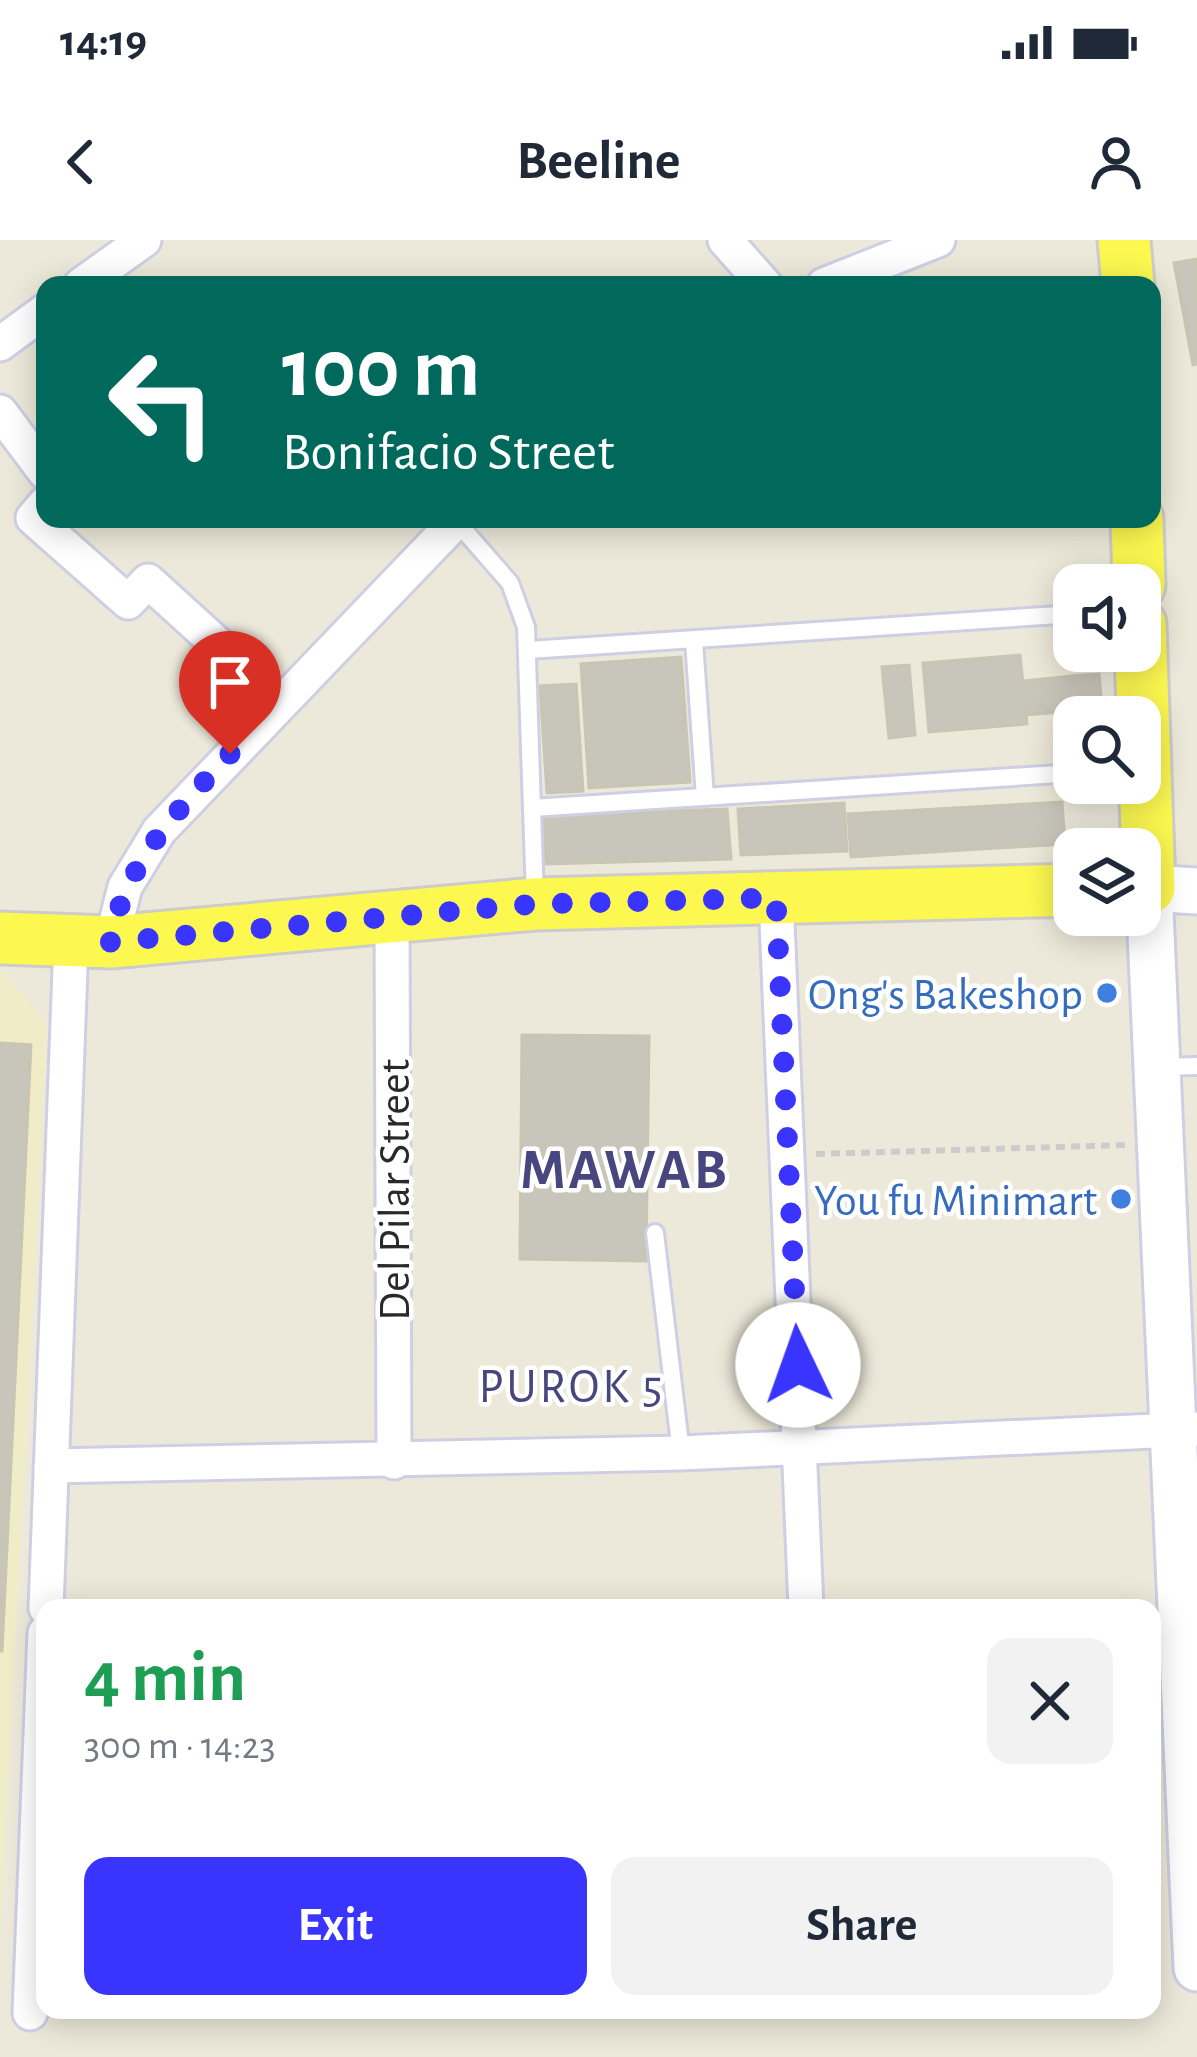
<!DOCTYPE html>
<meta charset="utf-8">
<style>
:root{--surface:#fff;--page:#f2f2f3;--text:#1f2937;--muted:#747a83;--accent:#3935ff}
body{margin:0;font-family:"Alegreya Sans",sans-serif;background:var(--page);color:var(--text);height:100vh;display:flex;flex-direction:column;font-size:45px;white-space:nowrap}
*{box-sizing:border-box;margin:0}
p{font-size:39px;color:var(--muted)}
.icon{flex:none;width:66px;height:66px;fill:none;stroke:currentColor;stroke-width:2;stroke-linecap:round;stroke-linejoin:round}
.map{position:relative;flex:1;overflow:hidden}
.side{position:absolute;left:36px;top:1359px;width:1125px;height:420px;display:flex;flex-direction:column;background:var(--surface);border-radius:24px;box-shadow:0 6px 30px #0003}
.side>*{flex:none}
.banner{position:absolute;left:36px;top:36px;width:1125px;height:252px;border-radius:24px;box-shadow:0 6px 30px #0003;background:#00695c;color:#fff;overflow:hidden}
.fabs{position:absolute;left:1053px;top:324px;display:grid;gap:24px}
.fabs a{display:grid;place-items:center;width:108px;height:108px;border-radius:24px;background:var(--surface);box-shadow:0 6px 30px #0003;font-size:60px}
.pin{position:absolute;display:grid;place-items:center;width:102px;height:102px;color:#fff;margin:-123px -51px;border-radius:50% 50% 50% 0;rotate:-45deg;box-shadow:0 0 12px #0007}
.pin .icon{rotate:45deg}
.me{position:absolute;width:132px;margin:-66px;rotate:357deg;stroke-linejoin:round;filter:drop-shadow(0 0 9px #0008)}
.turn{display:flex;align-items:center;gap:42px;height:252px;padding:0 48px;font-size:54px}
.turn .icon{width:156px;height:156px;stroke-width:2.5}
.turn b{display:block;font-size:84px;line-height:102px}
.round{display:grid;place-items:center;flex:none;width:126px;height:126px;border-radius:24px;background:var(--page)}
.head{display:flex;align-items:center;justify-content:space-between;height:204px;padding:0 48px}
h1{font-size:72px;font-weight:700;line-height:90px;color:#1e9e55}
.primary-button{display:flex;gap:24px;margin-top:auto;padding:24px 48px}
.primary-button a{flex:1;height:138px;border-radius:24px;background:var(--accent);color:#fff;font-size:48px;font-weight:700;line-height:138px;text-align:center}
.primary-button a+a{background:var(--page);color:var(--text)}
.status{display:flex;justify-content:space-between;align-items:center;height:84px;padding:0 60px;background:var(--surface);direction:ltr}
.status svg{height:33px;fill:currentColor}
header{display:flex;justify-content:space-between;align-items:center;height:156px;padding:0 48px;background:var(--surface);font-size:54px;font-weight:700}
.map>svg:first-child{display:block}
</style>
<div class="status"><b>14:19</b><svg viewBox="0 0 49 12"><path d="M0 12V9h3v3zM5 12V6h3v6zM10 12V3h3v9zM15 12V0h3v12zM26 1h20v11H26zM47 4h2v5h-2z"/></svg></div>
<header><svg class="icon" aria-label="back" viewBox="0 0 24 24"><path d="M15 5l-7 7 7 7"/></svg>Beeline<svg class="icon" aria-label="person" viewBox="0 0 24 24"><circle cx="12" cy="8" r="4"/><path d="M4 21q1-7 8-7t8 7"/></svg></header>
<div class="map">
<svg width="1197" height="1817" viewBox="0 0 1197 1817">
<rect width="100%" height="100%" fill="#ede9da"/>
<path fill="#f0ecc8" d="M0,728L47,783L0,1699Z"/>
<g fill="#c8c5ba" stroke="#c8c5b3" stroke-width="3">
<path d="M1197,19V124L1193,125L1174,23Z"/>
<path d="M1020,415L1027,484L929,492L923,423Z"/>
<path d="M681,417L690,542L589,548L581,424Z"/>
<path d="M909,425L915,495L889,498L882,427Z"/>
<path d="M1099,434L1102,468L1076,471L1073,436Z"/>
<path d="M1073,436L1076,471L1026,475L1023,441Z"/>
<path d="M576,444L583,551L547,553L540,446Z"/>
<path d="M1062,562L1065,604L851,617L848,574Z"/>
<path d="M844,563L847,611L741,615L738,569Z"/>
<path d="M727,569L731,619L545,624L542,575Z"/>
<path d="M522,795L649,796L646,1021L520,1019Z"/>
<path d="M0,803L31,805L2,1411H0Z"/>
</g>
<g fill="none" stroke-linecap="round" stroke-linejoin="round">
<defs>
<g id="lane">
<path d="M456,281L510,343L526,387L535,659"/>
<path d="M694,401L705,557"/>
<path d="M528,410L1074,374"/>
<path d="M532,568L1074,533"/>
<path d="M1162,827L1197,826"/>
<path d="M655,993L681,1213"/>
</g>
<g id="street">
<path d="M725,0L765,45"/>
<path d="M81,45L144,0"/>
<path d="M824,45L938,0"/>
<path d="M0,104L45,71"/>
<path d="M0,172L45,232"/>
<path d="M45,264L33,278L128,362L148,341L280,461"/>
<path d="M776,658L806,1368"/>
<path d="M392,677L394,1222"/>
<path d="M111,702L125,647L159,591L458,279"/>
<path d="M51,1226L681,1213L1197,1189"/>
<path d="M46,1368L71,702"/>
<path d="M30,1773L45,1393"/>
</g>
<path id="secondary" d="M1197,651L1149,648L1197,1728"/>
<g id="primary">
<path d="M1124,0L1128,45"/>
<path d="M1137,279L1139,345"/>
<path d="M1140,384L1149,648L1140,649"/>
<path d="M0,698L111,702L535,664L1074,650"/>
</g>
</defs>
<use href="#lane" stroke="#cfcfe4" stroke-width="22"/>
<use href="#street" stroke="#cfcfe4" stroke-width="39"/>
<use href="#secondary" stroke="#cfcfe4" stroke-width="51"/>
<use href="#primary" stroke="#ccc" stroke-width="57"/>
<path stroke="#ccc" stroke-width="6" stroke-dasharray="9 6" stroke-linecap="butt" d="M816,914L1126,905"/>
<use href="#lane" stroke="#fff" stroke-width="16"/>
<use href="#street" stroke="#fff" stroke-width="33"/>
<use href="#secondary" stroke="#fff" stroke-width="45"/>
<use href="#primary" stroke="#fcf850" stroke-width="51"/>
</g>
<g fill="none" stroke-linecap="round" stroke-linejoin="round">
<path stroke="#3935ff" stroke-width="21" stroke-dasharray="0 37.8" d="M230,514C176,572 126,622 110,702L535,664L776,658L798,1125"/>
</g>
<g fill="#3f7fe0" stroke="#fff" stroke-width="4.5">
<circle cx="1107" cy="753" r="12"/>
<circle cx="1121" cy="959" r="12"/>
</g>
<g text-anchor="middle" stroke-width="9" stroke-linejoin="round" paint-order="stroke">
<g font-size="45" fill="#366cbe" stroke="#fff" text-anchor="end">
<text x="1083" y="769">Ong's Bakeshop</text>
<text x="1097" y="975">You fu Minimart</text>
</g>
<g font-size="45" fill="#292929" stroke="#fff">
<text transform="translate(393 950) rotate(-90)" y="16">Del Pilar Street</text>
</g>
<g font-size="48" letter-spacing="3" fill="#48467e" stroke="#fff">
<text x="572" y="1162">PUROK 5</text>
</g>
<g font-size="57" font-weight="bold" letter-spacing="3" fill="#48467e" stroke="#fff">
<text x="625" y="948">MAWAB</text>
</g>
</g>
</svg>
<div class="fabs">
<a><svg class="icon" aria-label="sound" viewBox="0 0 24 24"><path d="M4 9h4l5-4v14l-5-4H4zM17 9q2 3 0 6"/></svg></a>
<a><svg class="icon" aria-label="search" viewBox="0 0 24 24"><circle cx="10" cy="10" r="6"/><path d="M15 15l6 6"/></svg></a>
<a><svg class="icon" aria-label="layers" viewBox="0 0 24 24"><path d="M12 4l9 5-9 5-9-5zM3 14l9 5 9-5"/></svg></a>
</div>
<div class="pin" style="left:230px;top:514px;background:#d93025"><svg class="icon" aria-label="arrive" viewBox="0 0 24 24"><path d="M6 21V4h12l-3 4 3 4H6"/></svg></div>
<svg class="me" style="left:798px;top:1125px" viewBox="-20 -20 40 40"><circle r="19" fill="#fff"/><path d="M0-13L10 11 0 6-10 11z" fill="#3935ff"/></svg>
<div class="banner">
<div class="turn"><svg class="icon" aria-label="left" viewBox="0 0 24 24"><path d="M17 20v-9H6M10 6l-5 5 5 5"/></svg><div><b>100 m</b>Bonifacio Street</div></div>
</div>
<section class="side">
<div class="head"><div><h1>4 min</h1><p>300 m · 14:23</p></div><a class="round"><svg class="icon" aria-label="close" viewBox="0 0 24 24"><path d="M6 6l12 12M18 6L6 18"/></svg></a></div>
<div class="primary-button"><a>Exit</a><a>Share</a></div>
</section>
</div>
